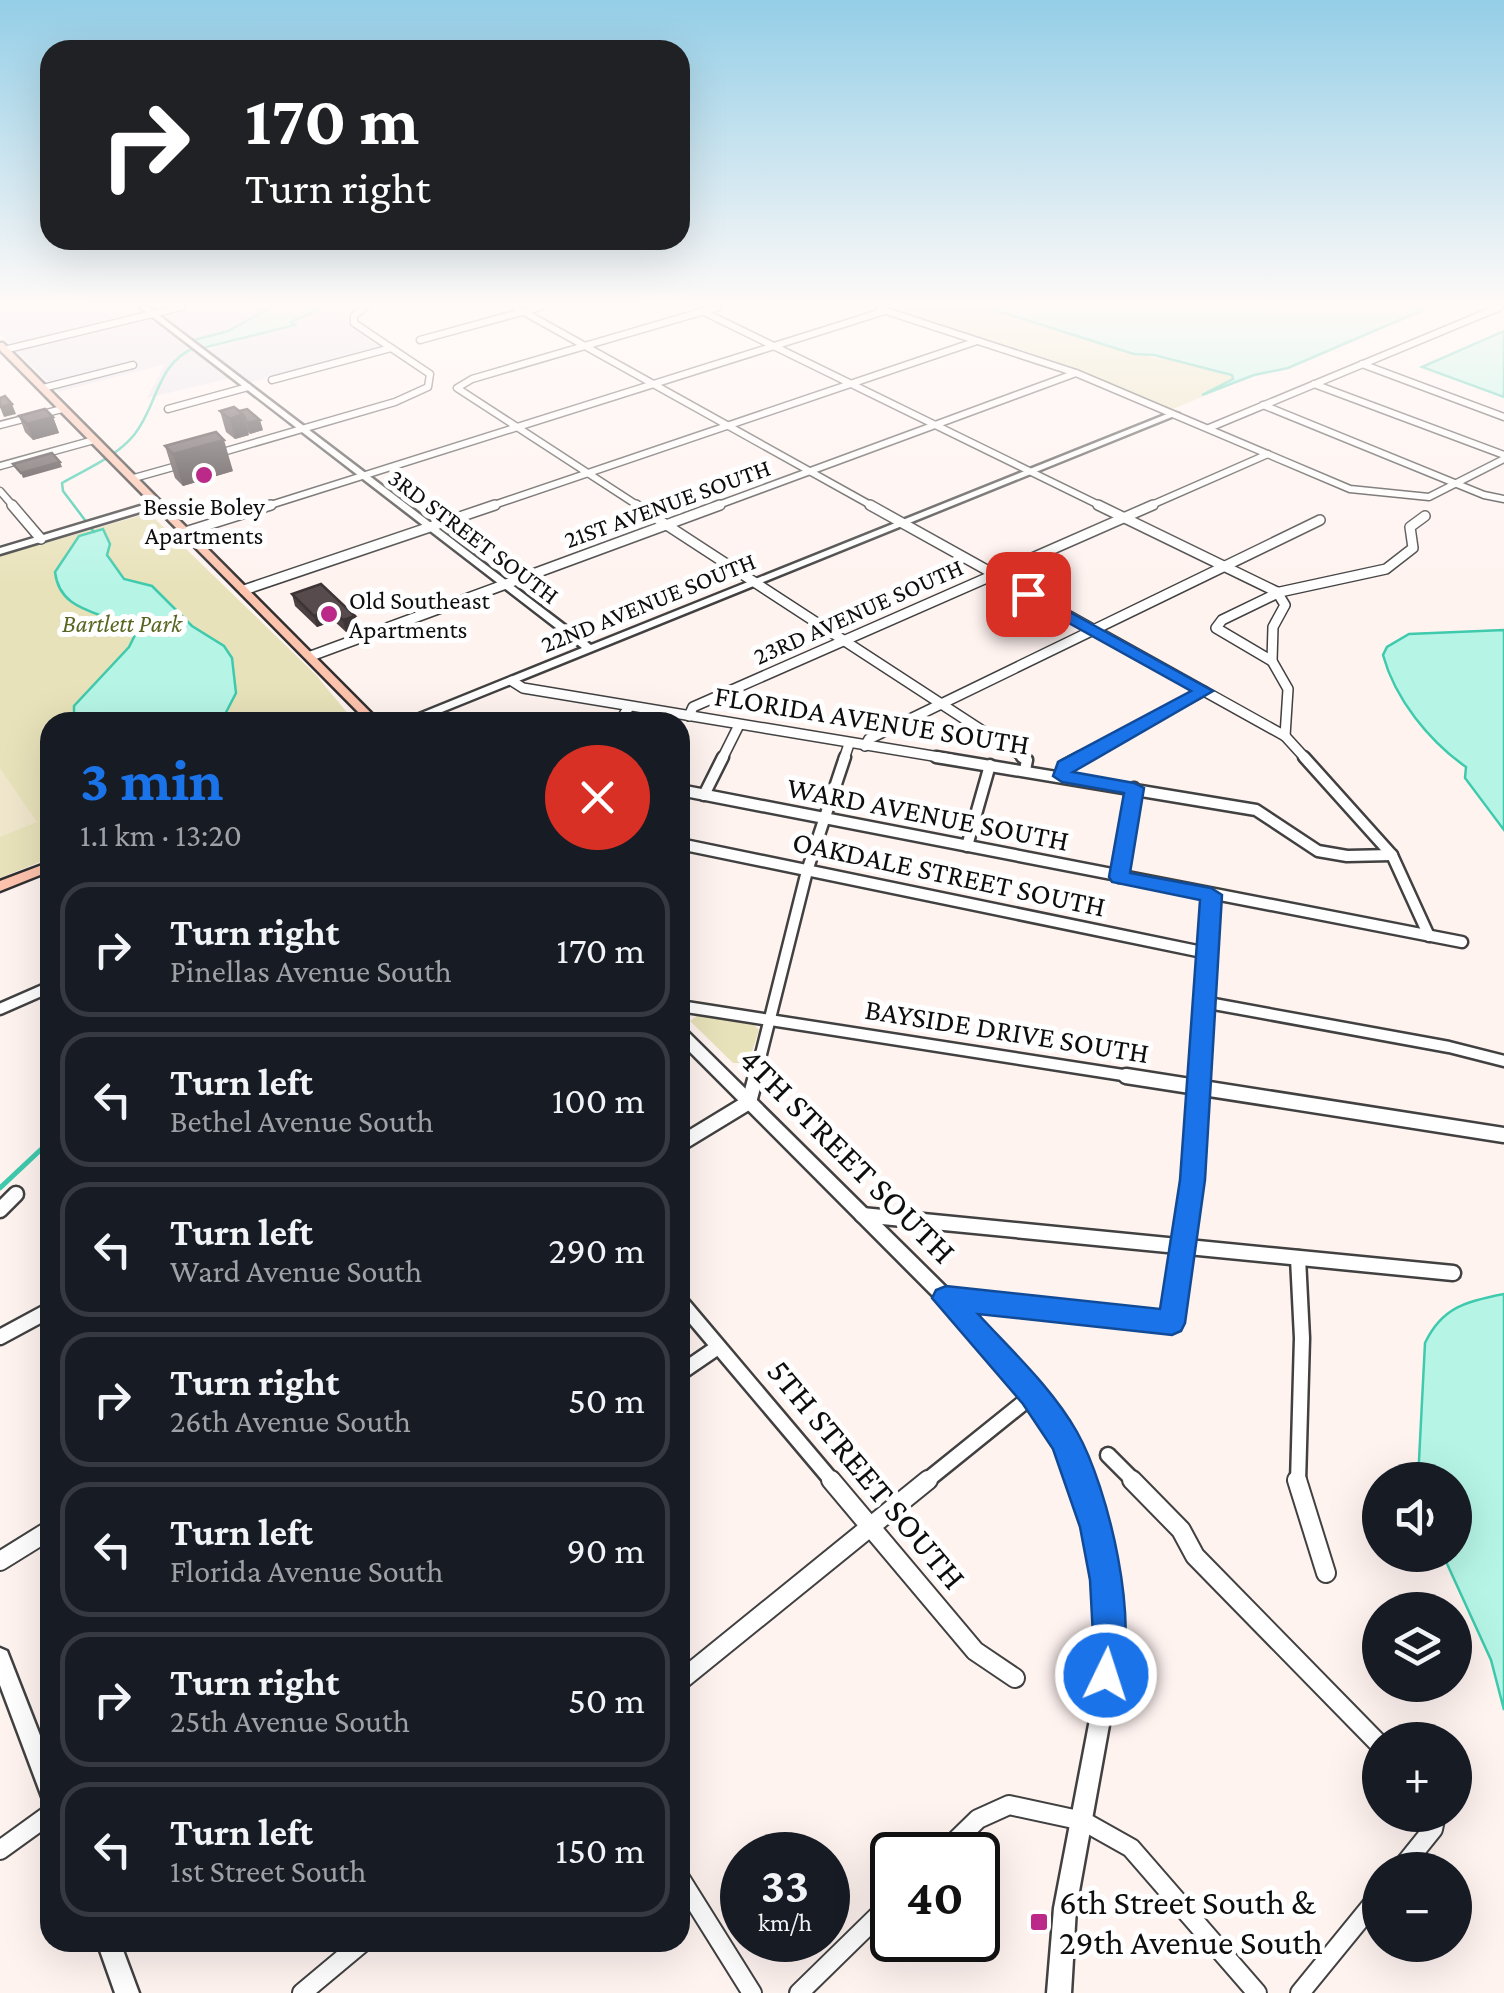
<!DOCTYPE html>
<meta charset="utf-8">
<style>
:root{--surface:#171b24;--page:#20242c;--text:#f1f3f6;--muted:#9ea1a6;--line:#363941;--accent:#1a73e8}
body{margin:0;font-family:"Crimson Pro",serif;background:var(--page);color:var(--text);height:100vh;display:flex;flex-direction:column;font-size:38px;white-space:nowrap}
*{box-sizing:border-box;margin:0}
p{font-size:32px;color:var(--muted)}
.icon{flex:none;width:55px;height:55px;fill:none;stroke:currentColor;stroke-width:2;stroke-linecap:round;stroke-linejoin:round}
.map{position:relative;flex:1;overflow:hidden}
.side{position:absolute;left:40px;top:712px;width:650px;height:1240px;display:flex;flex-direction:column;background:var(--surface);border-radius:30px;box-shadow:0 10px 40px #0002}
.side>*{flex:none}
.hud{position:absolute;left:40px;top:40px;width:650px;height:210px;border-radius:30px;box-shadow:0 10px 40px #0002;background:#202124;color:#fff;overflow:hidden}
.controls{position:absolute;left:1362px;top:1462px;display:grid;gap:20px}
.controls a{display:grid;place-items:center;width:110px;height:110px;border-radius:50%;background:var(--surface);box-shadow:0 10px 40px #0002;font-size:50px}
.speed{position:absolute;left:720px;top:1832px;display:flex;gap:20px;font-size:50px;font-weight:700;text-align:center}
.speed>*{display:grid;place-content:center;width:130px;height:130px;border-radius:50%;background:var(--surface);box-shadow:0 10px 40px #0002;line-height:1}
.speed small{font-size:25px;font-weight:400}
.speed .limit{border:5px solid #111;border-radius:15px;background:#fff;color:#111}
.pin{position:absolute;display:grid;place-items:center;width:85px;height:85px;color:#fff;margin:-42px;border-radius:20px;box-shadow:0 5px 15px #0006}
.me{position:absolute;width:110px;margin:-55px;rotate:4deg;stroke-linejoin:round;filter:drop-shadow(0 0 8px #0008)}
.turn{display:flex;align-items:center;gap:35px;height:210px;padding:0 40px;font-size:45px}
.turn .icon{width:130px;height:130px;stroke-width:2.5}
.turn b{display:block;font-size:70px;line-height:85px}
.round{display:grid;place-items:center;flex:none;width:105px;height:105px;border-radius:52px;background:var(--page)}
.overview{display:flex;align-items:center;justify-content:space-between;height:170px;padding:0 40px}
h1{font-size:60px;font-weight:700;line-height:75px;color:var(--accent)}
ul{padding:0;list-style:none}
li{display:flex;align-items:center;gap:30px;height:135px;margin:0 20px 15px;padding:0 20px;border:5px solid var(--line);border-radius:30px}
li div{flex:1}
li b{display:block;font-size:38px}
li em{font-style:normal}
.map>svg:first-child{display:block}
</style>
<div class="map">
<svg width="1504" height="1993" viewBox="0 0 1504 1993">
<rect width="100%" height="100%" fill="#fff3f0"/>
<path fill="#e6e3ed" d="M0,307H271L228,331L191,341L203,351L288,326L324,307H369L356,318L357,322L389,344L248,383L239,376L147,398L165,364L58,392L0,334Z"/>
<g fill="#e8e2ba">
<path d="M886,307H985L1134,354L1253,375L1171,410L1083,372Z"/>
<path d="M149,513L316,675L355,722H50V858L0,878V556Z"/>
<path d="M698,1015L754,1025L759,1030L751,1055L744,1063H733L690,1021Z"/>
</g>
<path fill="#f0e6cc" d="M0,768L37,822L0,837Z"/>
<g fill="#b6f5e6" stroke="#3fcaad" stroke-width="2.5">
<path d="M271,307H324L291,322L295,325L199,349L190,341L228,331Z"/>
<path d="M985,307H1430L1288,368L1254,375L1202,395L1233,379L1232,375L1154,355L1134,354Z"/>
<path d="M1504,331V397L1422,367Z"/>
<path d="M103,529L110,544L107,555L124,579L152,586L192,626L224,646L232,658L236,693L221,722H74V706L129,647L136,633C109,610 60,616 55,572L79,536Z"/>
<path d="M1504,630V830L1465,778L1466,767C1429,741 1395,699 1383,655L1387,647L1409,634Z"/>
<path d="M1504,1294V1710L1491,1660L1443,1555H1455V1480H1418L1425,1343C1442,1307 1467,1301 1504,1294Z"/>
</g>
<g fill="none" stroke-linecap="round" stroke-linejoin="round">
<path stroke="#3fcaad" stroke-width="2.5" d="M94,532L63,491L62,483C86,469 116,457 134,435C159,404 155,364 196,347"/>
<path stroke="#3fcaad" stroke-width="5" d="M0,1188L50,1141"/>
<defs>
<g id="minor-far4">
<path d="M515,307L874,507"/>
<path d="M880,309L1076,373L1350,489L1429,497L1504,459"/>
<path d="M702,311L1103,507"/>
<path d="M420,340L540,307"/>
<path d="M4,350L181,307"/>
<path d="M1362,364L1504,417"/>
<path d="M272,380L391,348"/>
<path d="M1314,384L1504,455"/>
<path d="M43,388L133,365"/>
<path d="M1263,405L1484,495L1504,499"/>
<path d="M168,409L248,387"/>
<path d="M0,425L62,409"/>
<path d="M1209,428L1500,307"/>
<path d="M216,454L395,402L428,387L430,374L354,323V316L365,307"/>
<path d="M0,466L94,440"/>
<path d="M134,478L184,464"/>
<path d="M0,491L14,507"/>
<path d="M264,507L885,311"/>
<path d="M488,507L977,341"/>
<path d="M640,507L457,388L472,379L718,307"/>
<path d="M713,507L1076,373"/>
<path d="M1147,507L1268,454"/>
</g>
<g id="minor-far3">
<path d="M12,505L41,539"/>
<path d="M636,505L1026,759"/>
<path d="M870,505L1285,736L1306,759"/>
<path d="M1098,505L1277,592"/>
<path d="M185,532L271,505"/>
<path d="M244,590L495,505"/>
<path d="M1277,592L1285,605L1273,627L1272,661L1288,689L1285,736"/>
<path d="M311,656L720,505"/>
<path d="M1272,661L1216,628L1222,620L1280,592L1386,569L1413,548L1410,527L1425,516"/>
<path d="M512,681L523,688L951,759"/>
<path d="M689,716L693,707L1153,505"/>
<path d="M619,722L629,707"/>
<path d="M865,746L869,739L1320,520"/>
<path d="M722,759L739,725"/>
<path d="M844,759L849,744"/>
<path d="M1077,759L1204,691"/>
</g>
<g id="minor-far2">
<path d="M936,757L1256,810L1318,851L1347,856L1392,855"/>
<path d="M1022,757L1027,760L1025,770"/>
<path d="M1304,757L1392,855L1429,936"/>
<path d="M1062,776L1064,766L1081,757"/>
<path d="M680,790L1462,942"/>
<path d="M704,795L723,757"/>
<path d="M680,844L1207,953"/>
<path d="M967,846L990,765"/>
<path d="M1119,877L1134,788"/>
<path d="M1203,1002L1449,1047L1504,1061"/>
<path d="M680,1006L1142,1078"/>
<path d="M0,1009L50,987"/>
<path d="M755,1078L807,871L845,757"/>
<path d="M1199,1078L1211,895"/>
</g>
<g id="minor-far1">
<path d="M1126,1076L1504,1135"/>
<path d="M680,1144L749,1102L756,1076"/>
<path d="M0,1210L16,1194"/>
<path d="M862,1215L1453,1273"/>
<path d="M947,1298L1172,1323L1192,1179L1199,1076"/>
<path d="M680,1301L833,1482"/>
<path d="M0,1337L50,1310"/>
<path d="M680,1373L718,1347"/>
<path d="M1108,1455L1135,1482"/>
<path d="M925,1482L1033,1395"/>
<path d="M1298,1482L1302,1338L1298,1258"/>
</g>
<g id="minor">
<path d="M831,1480L975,1651L1015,1678"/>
<path d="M1132,1480L1181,1530L1195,1556L1380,1745"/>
<path d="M1297,1480L1326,1573"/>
<path d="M0,1561L50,1530"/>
<path d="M680,1681L928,1480"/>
<path d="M0,1850L50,1814"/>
<path d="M941,1855L978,1819L1009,1805L1083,1821L1131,1848L1257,1993"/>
<path d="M1400,1870L1433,1829L1436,1815"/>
<path d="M680,1878L752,1993"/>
<path d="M302,1993L363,1942"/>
<path d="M799,1993L892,1902"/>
<path d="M1300,1993L1380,1895"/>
</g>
<g id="tertiary">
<path d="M140,307H148L591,645L1172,412L1179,414L417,722H403L404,720L582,648Z"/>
<path d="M157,501L162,504L160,506L0,554V548Z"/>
<path d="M680,1028L685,1029L952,1293L1039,1389L1075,1442L1104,1527L1116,1580L1120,1636L1111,1714L1076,1908L1071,1993H1047L1054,1908L1091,1714L1100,1636L1096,1580L1086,1527L1058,1446L1027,1401L940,1303L680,1042Z"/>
<path d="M0,1648L7,1651L50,1761V1800L42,1797L0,1685Z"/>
<path d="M97,1942H120L139,1993H115Z"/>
</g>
<g id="secondary">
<path d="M0,343H3L380,722H368L0,350Z"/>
<path d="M50,862V871L0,891V881Z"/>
</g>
</defs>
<use href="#minor-far4" stroke="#414141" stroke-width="9"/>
<use href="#minor-far3" stroke="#414141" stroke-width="12"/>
<use href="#minor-far2" stroke="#414141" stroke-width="15"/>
<use href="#minor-far1" stroke="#414141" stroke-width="19"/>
<use href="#minor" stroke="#414141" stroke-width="22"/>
<use href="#tertiary" stroke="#414141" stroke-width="5"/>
<use href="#secondary" stroke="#303030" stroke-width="5"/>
<use href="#minor-far4" stroke="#fff" stroke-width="6"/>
<use href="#minor-far3" stroke="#fff" stroke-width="9"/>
<use href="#minor-far2" stroke="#fff" stroke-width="10"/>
<use href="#minor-far1" stroke="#fff" stroke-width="14"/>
<use href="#minor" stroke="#fff" stroke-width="18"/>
<use href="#tertiary" fill="#fff" fill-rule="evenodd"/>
<use href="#secondary" fill="#fdc3ad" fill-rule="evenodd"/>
</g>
<g fill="#4b4042">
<path d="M220,411L263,430L250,434L248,432L249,435L235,439L226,432Z"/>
<path d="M19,416L53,417L59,433L33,440L25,432Z"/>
<path d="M165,446L233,471L183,486L175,478Z"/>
<path d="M292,594L355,616L358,627L346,632L334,621L317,627L295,606Z"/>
</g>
<g fill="#3d3436">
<path d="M12,404L16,414L4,417L0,407Z"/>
<path d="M243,414L249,435L235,439L230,419Z"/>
<path d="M53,417L59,433L33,440L27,424Z"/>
<path d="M260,420L263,430L250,434L247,423Z"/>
<path d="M224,440L233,471L183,486L173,454Z"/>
<path d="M60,462L62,467L23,478L21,473Z"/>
<path d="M332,610L334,621L317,627L314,616Z"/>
<path d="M355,616L358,627L346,632L343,620Z"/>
</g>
<g fill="#574b4d" stroke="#3d3436" stroke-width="2.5">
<path d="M5,396L12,404L0,407V398Z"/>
<path d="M234,407L243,414L230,419L220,411Z"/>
<path d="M45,409L53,417L27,424L19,416Z"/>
<path d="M247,409L260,420L247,423L243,414L239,411Z"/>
<path d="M216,432L224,440L173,454L165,446Z"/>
<path d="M52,453L60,462L21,473L13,464Z"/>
<path d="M321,584L355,616L343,620L332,610L314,616L292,594Z"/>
<path d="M413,715L441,720L440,722H407Z"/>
</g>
<linearGradient id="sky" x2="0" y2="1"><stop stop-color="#94cee7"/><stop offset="0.52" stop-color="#fffaf8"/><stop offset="1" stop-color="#fffaf8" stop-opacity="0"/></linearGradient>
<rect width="1504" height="586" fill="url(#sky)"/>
<path fill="#1a73e8" stroke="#114b97" stroke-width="2.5" d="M1028,589L1213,691L1073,772L1134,783L1144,788L1130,873L1211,888L1222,895L1205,1180L1185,1323L1181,1331L1172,1335L978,1314C1012,1351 1052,1388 1077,1432C1108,1487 1142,1627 1117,1687L1106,1692L1094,1687L1089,1675L1093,1636L1090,1580L1080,1527L1053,1449L1023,1404L932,1298L936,1290L946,1286L1160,1309L1180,1180L1200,900L1112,882L1109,877L1124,793L1062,782L1053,776L1058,762L1191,691L1022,597L1019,594Z"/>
<g fill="#bb2a89" stroke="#fff" stroke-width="4">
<circle cx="204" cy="475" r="10"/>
<circle cx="329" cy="614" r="10"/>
<rect x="1029" y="1912" width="20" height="20" rx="5"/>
</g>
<g text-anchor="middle" stroke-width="10" stroke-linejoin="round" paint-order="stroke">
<g font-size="25" fill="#0e0e0e" stroke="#fff">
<text transform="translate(667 503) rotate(-20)" y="9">21ST AVENUE SOUTH</text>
<text transform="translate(474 536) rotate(37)" y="9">3RD STREET SOUTH</text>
<text transform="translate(648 602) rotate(-22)" y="9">22ND AVENUE SOUTH</text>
<text transform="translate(858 611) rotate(-24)" y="9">23RD AVENUE SOUTH</text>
</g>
<g font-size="25" fill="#0e0e0e" stroke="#fff">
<text x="204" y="515">Bessie Boley<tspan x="204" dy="29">Apartments</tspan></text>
<text x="349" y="609" text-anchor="start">Old Southeast<tspan x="349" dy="29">Apartments</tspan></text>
</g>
<g font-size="25" font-style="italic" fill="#586520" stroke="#fff">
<text x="122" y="632">Bartlett Park</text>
</g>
<g font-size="30" fill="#0e0e0e" stroke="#fff">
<text transform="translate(872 720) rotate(9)" y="10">FLORIDA AVENUE SOUTH</text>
<text transform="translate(928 814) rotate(11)" y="10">WARD AVENUE SOUTH</text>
<text transform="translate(949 874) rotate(12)" y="10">OAKDALE STREET SOUTH</text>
<text transform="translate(1007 1031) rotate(9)" y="10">BAYSIDE DRIVE SOUTH</text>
</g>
<g font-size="35" fill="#0e0e0e" stroke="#fff">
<text transform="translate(848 1155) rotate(45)" y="12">4TH STREET SOUTH</text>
<text transform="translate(867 1474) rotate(50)" y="12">5TH STREET SOUTH</text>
</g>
<g font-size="35" fill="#0e0e0e" stroke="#fff" text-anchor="start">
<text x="1059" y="1914">6th Street South &amp;<tspan x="1059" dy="40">29th Avenue South</tspan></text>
</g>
</g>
</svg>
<div class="controls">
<a><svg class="icon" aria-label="sound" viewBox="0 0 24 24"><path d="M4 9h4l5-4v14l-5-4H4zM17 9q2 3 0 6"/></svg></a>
<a><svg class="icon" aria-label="layers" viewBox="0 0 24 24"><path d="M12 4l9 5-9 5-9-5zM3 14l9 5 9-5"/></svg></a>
<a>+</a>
<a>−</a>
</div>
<div class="speed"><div>33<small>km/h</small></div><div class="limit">40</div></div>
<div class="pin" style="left:1028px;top:594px;background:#d93025"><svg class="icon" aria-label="arrive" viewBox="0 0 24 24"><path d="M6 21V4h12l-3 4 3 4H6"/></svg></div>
<svg class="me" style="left:1106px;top:1675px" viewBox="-20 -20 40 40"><circle r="17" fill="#1a73e8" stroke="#fff" stroke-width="3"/><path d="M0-11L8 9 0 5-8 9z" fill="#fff"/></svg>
<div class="hud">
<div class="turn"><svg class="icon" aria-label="right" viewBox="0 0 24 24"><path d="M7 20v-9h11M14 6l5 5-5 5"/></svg><div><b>170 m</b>Turn right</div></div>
</div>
<section class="side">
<div class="overview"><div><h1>3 min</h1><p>1.1 km · 13:20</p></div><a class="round" style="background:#d93025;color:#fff"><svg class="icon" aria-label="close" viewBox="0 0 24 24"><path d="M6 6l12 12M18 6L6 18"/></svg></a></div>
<ul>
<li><svg class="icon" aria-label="right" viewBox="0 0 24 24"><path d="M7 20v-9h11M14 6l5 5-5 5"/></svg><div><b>Turn right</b><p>Pinellas Avenue South</p></div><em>170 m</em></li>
<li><svg class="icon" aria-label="left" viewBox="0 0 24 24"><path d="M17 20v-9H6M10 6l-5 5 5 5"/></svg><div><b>Turn left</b><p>Bethel Avenue South</p></div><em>100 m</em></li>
<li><svg class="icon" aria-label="left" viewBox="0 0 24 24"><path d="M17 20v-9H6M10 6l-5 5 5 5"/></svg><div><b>Turn left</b><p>Ward Avenue South</p></div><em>290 m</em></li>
<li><svg class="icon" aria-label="right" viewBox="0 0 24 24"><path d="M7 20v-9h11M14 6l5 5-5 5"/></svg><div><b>Turn right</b><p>26th Avenue South</p></div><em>50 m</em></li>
<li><svg class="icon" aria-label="left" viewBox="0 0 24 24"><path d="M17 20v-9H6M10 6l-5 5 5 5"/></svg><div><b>Turn left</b><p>Florida Avenue South</p></div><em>90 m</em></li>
<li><svg class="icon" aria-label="right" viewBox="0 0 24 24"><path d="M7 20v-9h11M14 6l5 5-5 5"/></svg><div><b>Turn right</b><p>25th Avenue South</p></div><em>50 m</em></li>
<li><svg class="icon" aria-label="left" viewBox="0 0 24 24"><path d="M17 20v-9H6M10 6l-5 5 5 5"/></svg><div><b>Turn left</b><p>1st Street South</p></div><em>150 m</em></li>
</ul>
</section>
</div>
